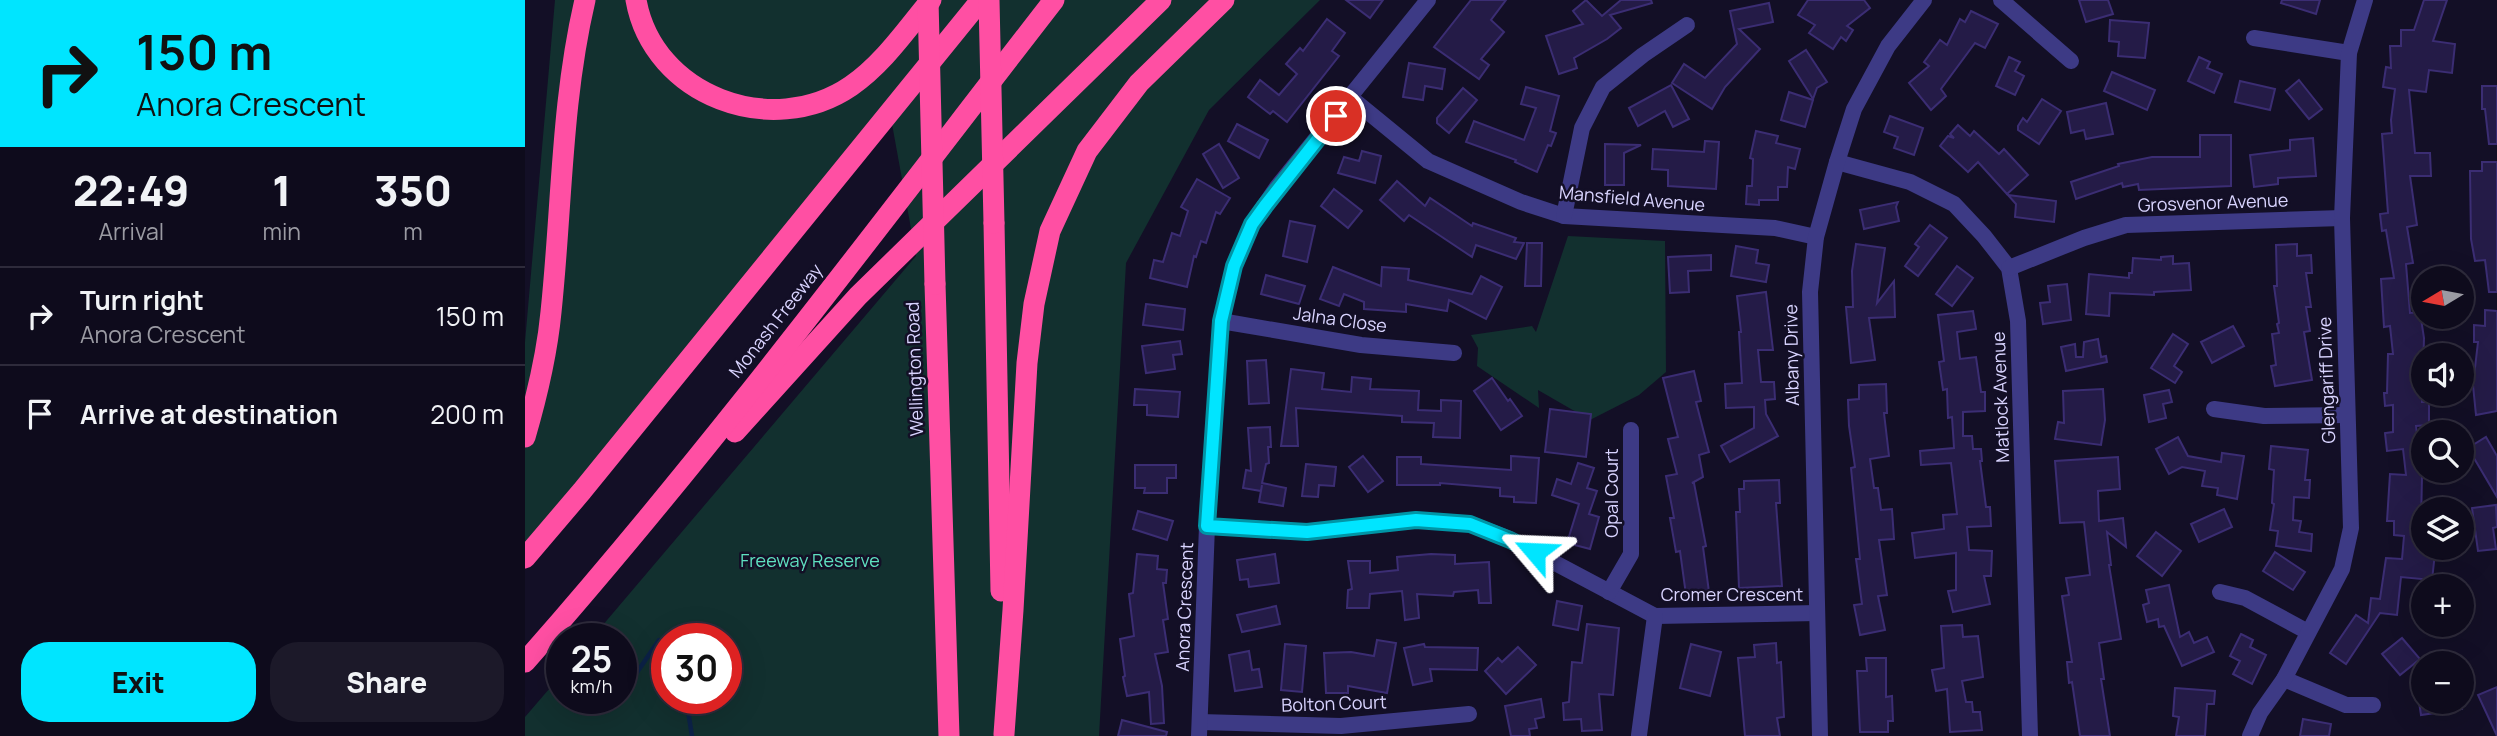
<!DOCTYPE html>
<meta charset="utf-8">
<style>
:root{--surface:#0e0b1c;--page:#1c1929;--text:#f1f3f6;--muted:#9b9ba3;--line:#2e2b3b;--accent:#00e5ff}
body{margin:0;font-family:Manrope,sans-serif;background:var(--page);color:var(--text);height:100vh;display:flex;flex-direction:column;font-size:26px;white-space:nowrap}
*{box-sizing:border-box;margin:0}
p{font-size:23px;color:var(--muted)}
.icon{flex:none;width:38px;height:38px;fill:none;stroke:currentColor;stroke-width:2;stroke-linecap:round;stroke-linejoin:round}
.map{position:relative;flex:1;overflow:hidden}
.sheet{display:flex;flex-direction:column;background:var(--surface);width:525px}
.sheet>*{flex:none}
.guide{background:#00e5ff;color:#111;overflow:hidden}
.needle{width:46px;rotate:260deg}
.buttons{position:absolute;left:1886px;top:266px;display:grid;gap:14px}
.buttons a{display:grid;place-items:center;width:63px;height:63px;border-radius:50%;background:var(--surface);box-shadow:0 7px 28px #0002,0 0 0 2px var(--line);font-size:35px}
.speed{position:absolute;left:21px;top:623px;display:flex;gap:14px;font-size:35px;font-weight:700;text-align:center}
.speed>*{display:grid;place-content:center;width:91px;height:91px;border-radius:50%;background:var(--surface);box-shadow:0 7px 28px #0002,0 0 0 2px var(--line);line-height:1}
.speed small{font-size:18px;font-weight:400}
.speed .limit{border:10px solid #d22;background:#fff;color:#111}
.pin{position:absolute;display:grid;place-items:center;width:60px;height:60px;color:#fff;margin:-30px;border:4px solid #fff;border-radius:50%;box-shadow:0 2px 7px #0007}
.me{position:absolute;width:77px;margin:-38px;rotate:296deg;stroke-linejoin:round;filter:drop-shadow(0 0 5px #0008)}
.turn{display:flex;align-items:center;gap:24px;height:147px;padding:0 21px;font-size:32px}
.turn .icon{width:91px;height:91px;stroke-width:2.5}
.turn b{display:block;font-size:49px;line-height:60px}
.eta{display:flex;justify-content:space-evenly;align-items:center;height:119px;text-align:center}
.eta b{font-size:42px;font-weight:800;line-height:49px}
.primary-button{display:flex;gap:14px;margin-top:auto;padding:14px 21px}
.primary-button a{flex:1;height:80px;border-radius:28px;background:var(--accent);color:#111;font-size:28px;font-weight:800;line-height:80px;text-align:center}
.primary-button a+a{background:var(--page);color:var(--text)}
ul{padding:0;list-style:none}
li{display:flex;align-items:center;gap:21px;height:98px;padding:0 21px;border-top:2px solid var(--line)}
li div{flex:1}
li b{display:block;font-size:26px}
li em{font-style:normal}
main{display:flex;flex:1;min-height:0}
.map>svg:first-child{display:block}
</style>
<main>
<section class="sheet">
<div class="guide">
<div class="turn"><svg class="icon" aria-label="right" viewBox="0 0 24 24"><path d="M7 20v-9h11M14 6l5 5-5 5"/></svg><div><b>150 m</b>Anora Crescent</div></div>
</div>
<div class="eta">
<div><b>22:49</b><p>Arrival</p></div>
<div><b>1</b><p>min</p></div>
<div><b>350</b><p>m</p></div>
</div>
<ul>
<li><svg class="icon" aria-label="right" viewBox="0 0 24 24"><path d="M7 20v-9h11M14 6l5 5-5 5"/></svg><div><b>Turn right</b><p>Anora Crescent</p></div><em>150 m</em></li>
<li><svg class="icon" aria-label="arrive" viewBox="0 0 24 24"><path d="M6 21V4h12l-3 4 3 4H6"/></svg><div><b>Arrive at destination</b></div><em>200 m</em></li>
</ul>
<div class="primary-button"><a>Exit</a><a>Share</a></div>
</section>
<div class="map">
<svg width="1972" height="736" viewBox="0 0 1972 736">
<rect width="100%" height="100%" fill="#130f26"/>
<g fill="#12302f" fill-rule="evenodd">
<path d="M30,0H795L684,110L601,263L574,736H0V717L37,674V698H96V639H66L391,256L365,113L0,558V342ZM142,639H201V698H142Z"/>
<path d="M1043,236L1140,241L1141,372L1114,395L1065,420L1013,390L1014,408L952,366L953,348L946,335L1007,326L1011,332Z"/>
</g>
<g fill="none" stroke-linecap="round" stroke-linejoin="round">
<g stroke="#0c2248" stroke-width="4.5">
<path d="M100,690L134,640"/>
<path d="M161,698L167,736"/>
</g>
</g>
<g fill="#241b47" stroke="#3b2d73" stroke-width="2">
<path d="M821,0H858L845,18Z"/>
<path d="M946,0H981L966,20L979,32L956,59L964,65L954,79L909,47Z"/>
<path d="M1061,0L1077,16L1096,0H1126L1127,3L1085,15L1096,28L1082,39L1049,58L1052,68L1034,74L1021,36L1058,24L1048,11Z"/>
<path d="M1283,0H1339L1345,8L1322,26L1328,30L1321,41L1316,37L1308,49L1284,33L1290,25L1273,15Z"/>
<path d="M1554,0H1583L1588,14L1561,22Z"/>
<path d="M1757,0H1795L1791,14L1756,3Z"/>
<path d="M1899,0H1922L1908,41L1930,44L1927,73L1904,70L1901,92L1884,90L1890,153H1905L1906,176H1885L1892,225L1882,227L1888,263L1881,264L1885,313L1895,312L1899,338L1897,402H1904V425L1891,426L1897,476L1896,523H1898V552L1910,553L1907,580L1876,577L1872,615L1855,613L1821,664L1805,653L1831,615L1843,623L1846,598L1855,599L1861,558L1877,559L1879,536L1869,535V521H1862L1865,474L1881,475L1878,449L1862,451L1860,433L1868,432V405L1860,406L1859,393H1862L1863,354H1868L1865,326L1859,327L1856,279L1869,278L1861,230L1857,231L1855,214L1863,213L1857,134L1867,133L1866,120L1870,89L1858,87L1861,67L1866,68L1865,46H1876V30H1889Z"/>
<path d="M1244,3L1248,22L1214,29L1235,49L1200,87L1187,109L1147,83L1159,64L1180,78L1212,44L1205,11Z"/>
<path d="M1446,11L1473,24L1460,48L1450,43L1416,89L1421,96L1406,110L1384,83L1404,66L1399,62L1415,40L1422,45L1435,19L1440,22Z"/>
<path d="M802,19L820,33L807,51L814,56L762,122L748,111L745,114L723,97L735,80L754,95L772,74L761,64L775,48L778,51Z"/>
<path d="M1585,20L1624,23L1620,58L1593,56L1594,42L1584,41Z"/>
<path d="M1281,50L1302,82L1292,88L1288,99L1264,61Z"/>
<path d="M1484,57L1495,62L1490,71L1499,76L1490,95L1471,86Z"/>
<path d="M1674,57L1685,62L1682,68L1697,74L1689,93L1663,81Z"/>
<path d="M884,63L920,69L917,89L900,86L898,100L878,97Z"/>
<path d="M1587,72L1630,90L1622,110L1579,91Z"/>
<path d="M1774,80L1797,109L1784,119L1761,91Z"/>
<path d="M1715,81L1750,89L1745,110L1710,102Z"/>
<path d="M1146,85L1164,119L1148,127L1140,111L1113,126L1104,108Z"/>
<path d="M1957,86H1972V144H1964L1960,109H1957Z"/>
<path d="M1001,87L1034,96L1025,131L1031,133L1026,146L1023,145L1012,172L990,162L991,160L941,142L949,121L999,140L1011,108L996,104Z"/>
<path d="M938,88L952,100L924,133L912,123V118Z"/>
<path d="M1264,92L1288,100L1280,127L1256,120Z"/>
<path d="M1517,99L1536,111L1514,144L1493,130V126L1498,118L1502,122Z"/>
<path d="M1581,103L1588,134L1561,139L1559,130L1546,133L1542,112Z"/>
<path d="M1365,116L1398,128L1389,155L1369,148L1373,137L1359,132Z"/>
<path d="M712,124L743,140L734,158L703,141Z"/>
<path d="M1433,125L1445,136L1449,131L1474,154L1479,149L1503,175L1482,194L1453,162L1443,172L1415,146L1423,136L1429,138L1425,134Z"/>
<path d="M1231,131L1253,136L1251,143L1275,149L1270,169L1263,167L1262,187H1253V200H1234V205L1221,204L1222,186H1227L1228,159L1225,158Z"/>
<path d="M1675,135H1706V186L1614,190L1613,184L1598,187L1597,183L1551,199L1546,182L1594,166L1593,164L1627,157H1675Z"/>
<path d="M1788,138L1791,176L1753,178V184L1729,187L1725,155L1765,150V140Z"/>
<path d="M1180,141L1194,142L1191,189L1143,186V170L1127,169L1128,149L1179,152Z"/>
<path d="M694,144L714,178L698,188L678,154Z"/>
<path d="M1080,144L1116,145L1099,153V185H1080Z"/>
<path d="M837,151L856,156L850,183L813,173L819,157L834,161Z"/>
<path d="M1957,162H1972V292H1964L1960,260L1950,261L1946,239L1945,171H1957Z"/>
<path d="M672,179L705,198L695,214L691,212L681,243L676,241L671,257L669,256L662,287L625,278L629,260L638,262L647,233L655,236L663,211L656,207Z"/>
<path d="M872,181L900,206L905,198L947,226L948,223L991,238L989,242L999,243L991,259L951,245L947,257L884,215L879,221L855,200Z"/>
<path d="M809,189L837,211L823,228L796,206Z"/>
<path d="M1483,195L1531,201L1529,222L1490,217L1491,204Z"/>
<path d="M1373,202L1371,207L1374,221L1339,229L1335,210Z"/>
<path d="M765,221L790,226L782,262L758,256Z"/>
<path d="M1405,225L1422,238L1393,276L1380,266L1394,247L1390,244Z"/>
<path d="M1002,243H1017L1016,286H1000Z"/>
<path d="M1331,244L1360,248L1352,303L1369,281L1370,317L1344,318L1350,360L1326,363L1321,307H1328L1327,271Z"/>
<path d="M1772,244V256L1786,255L1787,273H1781L1786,307H1781L1785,331L1779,332L1787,380L1750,386L1746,366L1751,365L1747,334L1754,333L1752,324L1754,323L1749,286H1752L1751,245Z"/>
<path d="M1211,246L1233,250L1231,263L1244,265L1241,282L1206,276Z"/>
<path d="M1186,255V270L1163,271L1164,292L1145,293L1143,257Z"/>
<path d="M1648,256V264L1664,263L1666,290L1629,292V295L1585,293L1584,316L1561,314L1564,274L1604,278V273H1607L1608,258L1636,260V257Z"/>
<path d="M1432,266L1448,278L1427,306L1411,294Z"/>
<path d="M808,267L856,286L857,267L884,269L883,280L947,294L956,276L977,287L961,319L924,300L922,311L881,304V312L839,309V302L819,294L814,306L795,299Z"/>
<path d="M741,275L780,286L774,304L736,294Z"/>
<path d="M1542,284L1546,320L1518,324L1515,303L1525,302L1523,286Z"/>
<path d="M1241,292L1248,350H1233L1236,382H1249L1250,399L1240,400L1241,414L1253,436L1205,462L1196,446L1229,428V407L1201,408L1200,384L1217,383L1214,332H1216L1212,296Z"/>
<path d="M621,304L660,309L658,330L618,325Z"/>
<path d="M1960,310L1972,311V411L1951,415L1948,385L1953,342H1949V325L1960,326Z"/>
<path d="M1448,311L1451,329L1432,332L1435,359L1451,357L1456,392H1460V411L1438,412V436H1447L1448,449H1456L1457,461H1455L1461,507H1465L1466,526L1442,527L1444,550L1467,551L1466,576H1459L1465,604L1428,612L1423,591L1431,590V553L1390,558L1387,533L1419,529L1418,515L1432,514L1426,463L1396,465L1395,451L1429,448L1427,417L1423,418L1422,389L1418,390L1414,362L1419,361L1413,315Z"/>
<path d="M1708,326L1719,346L1687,363L1676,342Z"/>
<path d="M1648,334L1663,344L1649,366L1657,372L1650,383L1626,368Z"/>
<path d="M1573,339L1576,357L1581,356L1582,362L1541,371L1536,347L1550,344L1551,357H1558L1559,342Z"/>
<path d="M655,341L657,354L648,355L650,369L621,373L617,346Z"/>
<path d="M741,360L744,403L724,404L722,361Z"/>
<path d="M766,369L799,373L797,389L826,392L827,377L846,379L845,389L894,391L893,410L916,411V400L936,401L935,438L908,437L909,423L877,422V416L771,408L773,446H756Z"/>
<path d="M1169,371L1176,401L1171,402L1184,452L1174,455L1178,477L1167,483H1169L1181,546L1178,547L1184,592L1161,595L1155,551L1151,552L1145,518H1149L1141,476L1152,474L1143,439L1153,437L1138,378Z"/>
<path d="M967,378L983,401L985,399L997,416L976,430L949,391Z"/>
<path d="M1361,384L1362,413H1359L1364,456L1345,459L1349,488H1353L1356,510L1367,509L1369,539L1354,540L1362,595L1353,596L1360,630L1335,635L1329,605L1337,604L1331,559H1335L1326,468L1330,467L1324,426L1323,400L1334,399V385Z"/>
<path d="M610,389L655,392L653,417L622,415V405H609Z"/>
<path d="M1578,389L1580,420L1576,445L1530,439L1533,422L1539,423L1538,391Z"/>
<path d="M1644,390L1647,402L1638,404L1641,418L1624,422L1619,395Z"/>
<path d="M1025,409L1066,414L1061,457L1020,452Z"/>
<path d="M745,427L746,447H743L744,463L741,464L737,483L761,488L758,506L734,502L737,485L736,491L718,488L721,470L726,471L723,428Z"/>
<path d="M1653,437L1663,456L1696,462L1697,453L1719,456L1712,499L1692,495L1693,488L1677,486L1680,471L1657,467L1644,474L1631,449Z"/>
<path d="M1961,437L1972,456V497L1943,448Z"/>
<path d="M1746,446L1783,450L1780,480H1785L1784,498L1769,497L1768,520L1776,521L1774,532L1787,534L1786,551L1751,546L1753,531L1745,530L1749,504L1747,503L1749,470L1744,469Z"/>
<path d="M838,456L858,481L843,492L824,467Z"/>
<path d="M986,456L1014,458L1011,503L989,502V497L975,496V488L915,483V485H872V457H896V464L986,470Z"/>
<path d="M1593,457L1595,489L1573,491L1574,521L1598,518L1601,547L1582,532L1586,565H1584L1596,639L1574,643L1579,679H1576L1585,736H1555L1547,682L1544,683L1542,662H1547L1537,596L1544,595L1541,578L1565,575L1559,522L1535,523L1530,461Z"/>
<path d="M1053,463L1069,468L1062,488L1072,491L1064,514L1074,517L1065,549L1042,543L1054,504L1027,495L1032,479L1046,484Z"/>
<path d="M781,464L811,467L809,486L794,485L793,497L777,496Z"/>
<path d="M610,465H651V478H642V493H619L620,488H610Z"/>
<path d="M1254,480L1255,503H1251L1257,586L1214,588L1211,512H1215L1214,489H1219V481Z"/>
<path d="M1971,505L1972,527L1968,528L1971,549L1953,551L1947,508Z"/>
<path d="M1699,509L1707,527L1674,542L1666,524Z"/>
<path d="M613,511L648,521L642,540L608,529Z"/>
<path d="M1631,532L1656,551L1637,576L1612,556Z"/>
<path d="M1750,552L1780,572L1768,590L1738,571Z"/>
<path d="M612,554L633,556L632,569L642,570L641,583H638L643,619L638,620L643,652L630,654L637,686L639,723L626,724L624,692L602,696L598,677L600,676L595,639L609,636L604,594L608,593Z"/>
<path d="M750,554L754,583L724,587L723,579L715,580L712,560Z"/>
<path d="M906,554L930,555V564L964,562L966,603H954L953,590L929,592L928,596L892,594L894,618L880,620L877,591L845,594L844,608H822L823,590L827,589L823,561H845V573L873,570L872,557Z"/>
<path d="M1644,585L1655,637L1664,632L1669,643L1682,637L1689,652L1657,666L1639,626L1634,627L1633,619L1622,622L1618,605L1624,603L1621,590Z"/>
<path d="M1032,601L1057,606L1053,630L1028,625Z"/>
<path d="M751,606L755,624L717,632L712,615Z"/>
<path d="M1062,624L1094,628L1088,695L1074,694L1077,730L1057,731L1056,719L1039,720L1038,703L1044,702L1047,662L1057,663Z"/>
<path d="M1437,625L1438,637L1453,636L1458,677L1437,681L1441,702H1447L1448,712H1455L1457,730L1425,732L1422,689L1411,691L1407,670L1419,668L1416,626Z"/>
<path d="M1716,634L1728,640L1725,647L1741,655L1727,684L1708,674L1715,661L1705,656Z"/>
<path d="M1877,638L1895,659L1875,675L1857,654Z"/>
<path d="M852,640L871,643L862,693L823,686V693H801L799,653L826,652L849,656Z"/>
<path d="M1251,643L1252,663L1256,662L1259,717L1252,718L1255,736H1220L1213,658L1230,657L1229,645Z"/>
<path d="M760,644L781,646L777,692L756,690Z"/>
<path d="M899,644L900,647L953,648L952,670L905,669L907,681L888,685L879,648Z"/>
<path d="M1166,644L1196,652L1185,696L1155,688Z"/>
<path d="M993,647L1011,665L981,694L960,671L973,658L977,662Z"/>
<path d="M724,651L727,670L734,669L737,687L710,691L704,655Z"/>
<path d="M1341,658H1361V697L1367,696L1368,721H1363V732H1335L1332,671H1342Z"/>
<path d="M1972,687V736L1953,695Z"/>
<path d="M1650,688L1690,691L1689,704H1682L1680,736H1651L1654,717L1648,716Z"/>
<path d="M1016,699L1019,717L1010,719L1012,728L1004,729L1005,736H986L980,706Z"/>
<path d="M1894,702H1936L1937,709L1896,715Z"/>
<path d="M1778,719L1806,724L1804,736H1775Z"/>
<path d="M597,720L642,732L641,736H593Z"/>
</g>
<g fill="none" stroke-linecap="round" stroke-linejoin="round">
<g stroke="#3d3a85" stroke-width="16">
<path d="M1476,0L1546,61"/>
<path d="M1729,38L1824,53"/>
<path d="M826,98L903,161L996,202L1039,216L1250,228L1291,237"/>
<path d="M1312,162L1385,182L1429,204L1459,236L1484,268L1493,321L1505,736"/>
<path d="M1039,216L1057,128L1078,87L1118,55L1162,25"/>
<path d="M1484,268L1559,238L1601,225L1817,218"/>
<path d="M696,321L836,345L929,353"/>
<path d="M1689,409L1739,416L1822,415"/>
<path d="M682,526L782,532L891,520L945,524L985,539L1130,616L1292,613"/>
<path d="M1084,592L1106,554V430"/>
<path d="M1695,592L1720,598L1783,632"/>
<path d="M1759,679L1821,705H1848"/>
<path d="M675,722L816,726L944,714"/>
<path d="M1114,735L1130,616"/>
<path d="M674,736L682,526L696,321L709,266L727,224L752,187L903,0"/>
<path d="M1295,736L1285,292L1291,237L1312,162L1329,109L1363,46L1399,0"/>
<path d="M1725,736L1735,713L1759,679L1817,569L1826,528L1817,218L1824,53L1840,0"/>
</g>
<g stroke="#ff4fa3" stroke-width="21">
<path d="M111,0C128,96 247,140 326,86C358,64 381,30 406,0"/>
<path d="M469,223L476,591"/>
<path d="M410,284L424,736"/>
<path d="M210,432L333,296L636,0"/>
<path d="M0,437C12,396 22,354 26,312C37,208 36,102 60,0"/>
<path d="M0,558L57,491L456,0"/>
<path d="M0,662C187,450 356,223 529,0"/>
<path d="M479,734L488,610L502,363L509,304L525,231L562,151L614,83L699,0"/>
</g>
<g stroke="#ff4fa3" stroke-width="21">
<path d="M403,0L410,284"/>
<path d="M464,0L469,223"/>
</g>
</g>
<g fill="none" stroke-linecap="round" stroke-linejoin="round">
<defs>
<path id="route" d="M811,116L740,206L727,224L709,266L696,321L682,526L782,532L891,520L945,524L985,540L1010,552"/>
</defs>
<use href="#route" stroke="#0095a6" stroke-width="18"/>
<use href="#route" stroke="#00e5ff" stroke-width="12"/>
</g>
<g text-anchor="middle" stroke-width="5" stroke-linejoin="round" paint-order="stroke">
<g font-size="18" fill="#d9d4ff" stroke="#130f26">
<text transform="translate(1107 199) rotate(5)" y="6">Mansfield Avenue</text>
<text transform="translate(1688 203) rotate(-2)" y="6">Grosvenor Avenue</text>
<text transform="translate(815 320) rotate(8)" y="6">Jalna Close</text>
<text transform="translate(251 321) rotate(-52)" y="6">Monash Freeway</text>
<text transform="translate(1267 355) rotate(-91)" y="6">Albany Drive</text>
<text transform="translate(390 369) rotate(-92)" y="6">Wellington Road</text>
<text transform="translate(1802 380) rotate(-92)" y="6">Glengariff Drive</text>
<text transform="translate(1476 397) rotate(-92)" y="6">Matlock Avenue</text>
<text transform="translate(1087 493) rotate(-90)" y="6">Opal Court</text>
<text x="1207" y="601">Cromer Crescent</text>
<text transform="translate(660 607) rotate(-88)" y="6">Anora Crescent</text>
<text transform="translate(809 704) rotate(-2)" y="6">Bolton Court</text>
</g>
<g font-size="18" fill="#5fe0c0" stroke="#130f26">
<text x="285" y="567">Freeway Reserve</text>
</g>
</g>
</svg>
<div class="buttons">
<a><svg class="needle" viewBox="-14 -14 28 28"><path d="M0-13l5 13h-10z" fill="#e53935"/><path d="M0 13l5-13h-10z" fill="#9b9ba3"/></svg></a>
<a><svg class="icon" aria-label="sound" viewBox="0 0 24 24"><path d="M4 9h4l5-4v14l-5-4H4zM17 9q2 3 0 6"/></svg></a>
<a><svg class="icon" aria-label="search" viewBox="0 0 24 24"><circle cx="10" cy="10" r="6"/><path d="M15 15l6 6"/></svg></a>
<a><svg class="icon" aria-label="layers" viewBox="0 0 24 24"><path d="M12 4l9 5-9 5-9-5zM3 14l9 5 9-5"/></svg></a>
<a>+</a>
<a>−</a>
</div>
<div class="speed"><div>25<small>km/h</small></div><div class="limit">30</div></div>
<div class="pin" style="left:811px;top:116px;background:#d93025"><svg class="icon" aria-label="arrive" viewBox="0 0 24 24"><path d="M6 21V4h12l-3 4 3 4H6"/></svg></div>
<svg class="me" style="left:1010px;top:552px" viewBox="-20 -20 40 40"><path d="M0-17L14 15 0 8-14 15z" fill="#00e5ff" stroke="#fff" stroke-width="4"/></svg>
</div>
</main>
